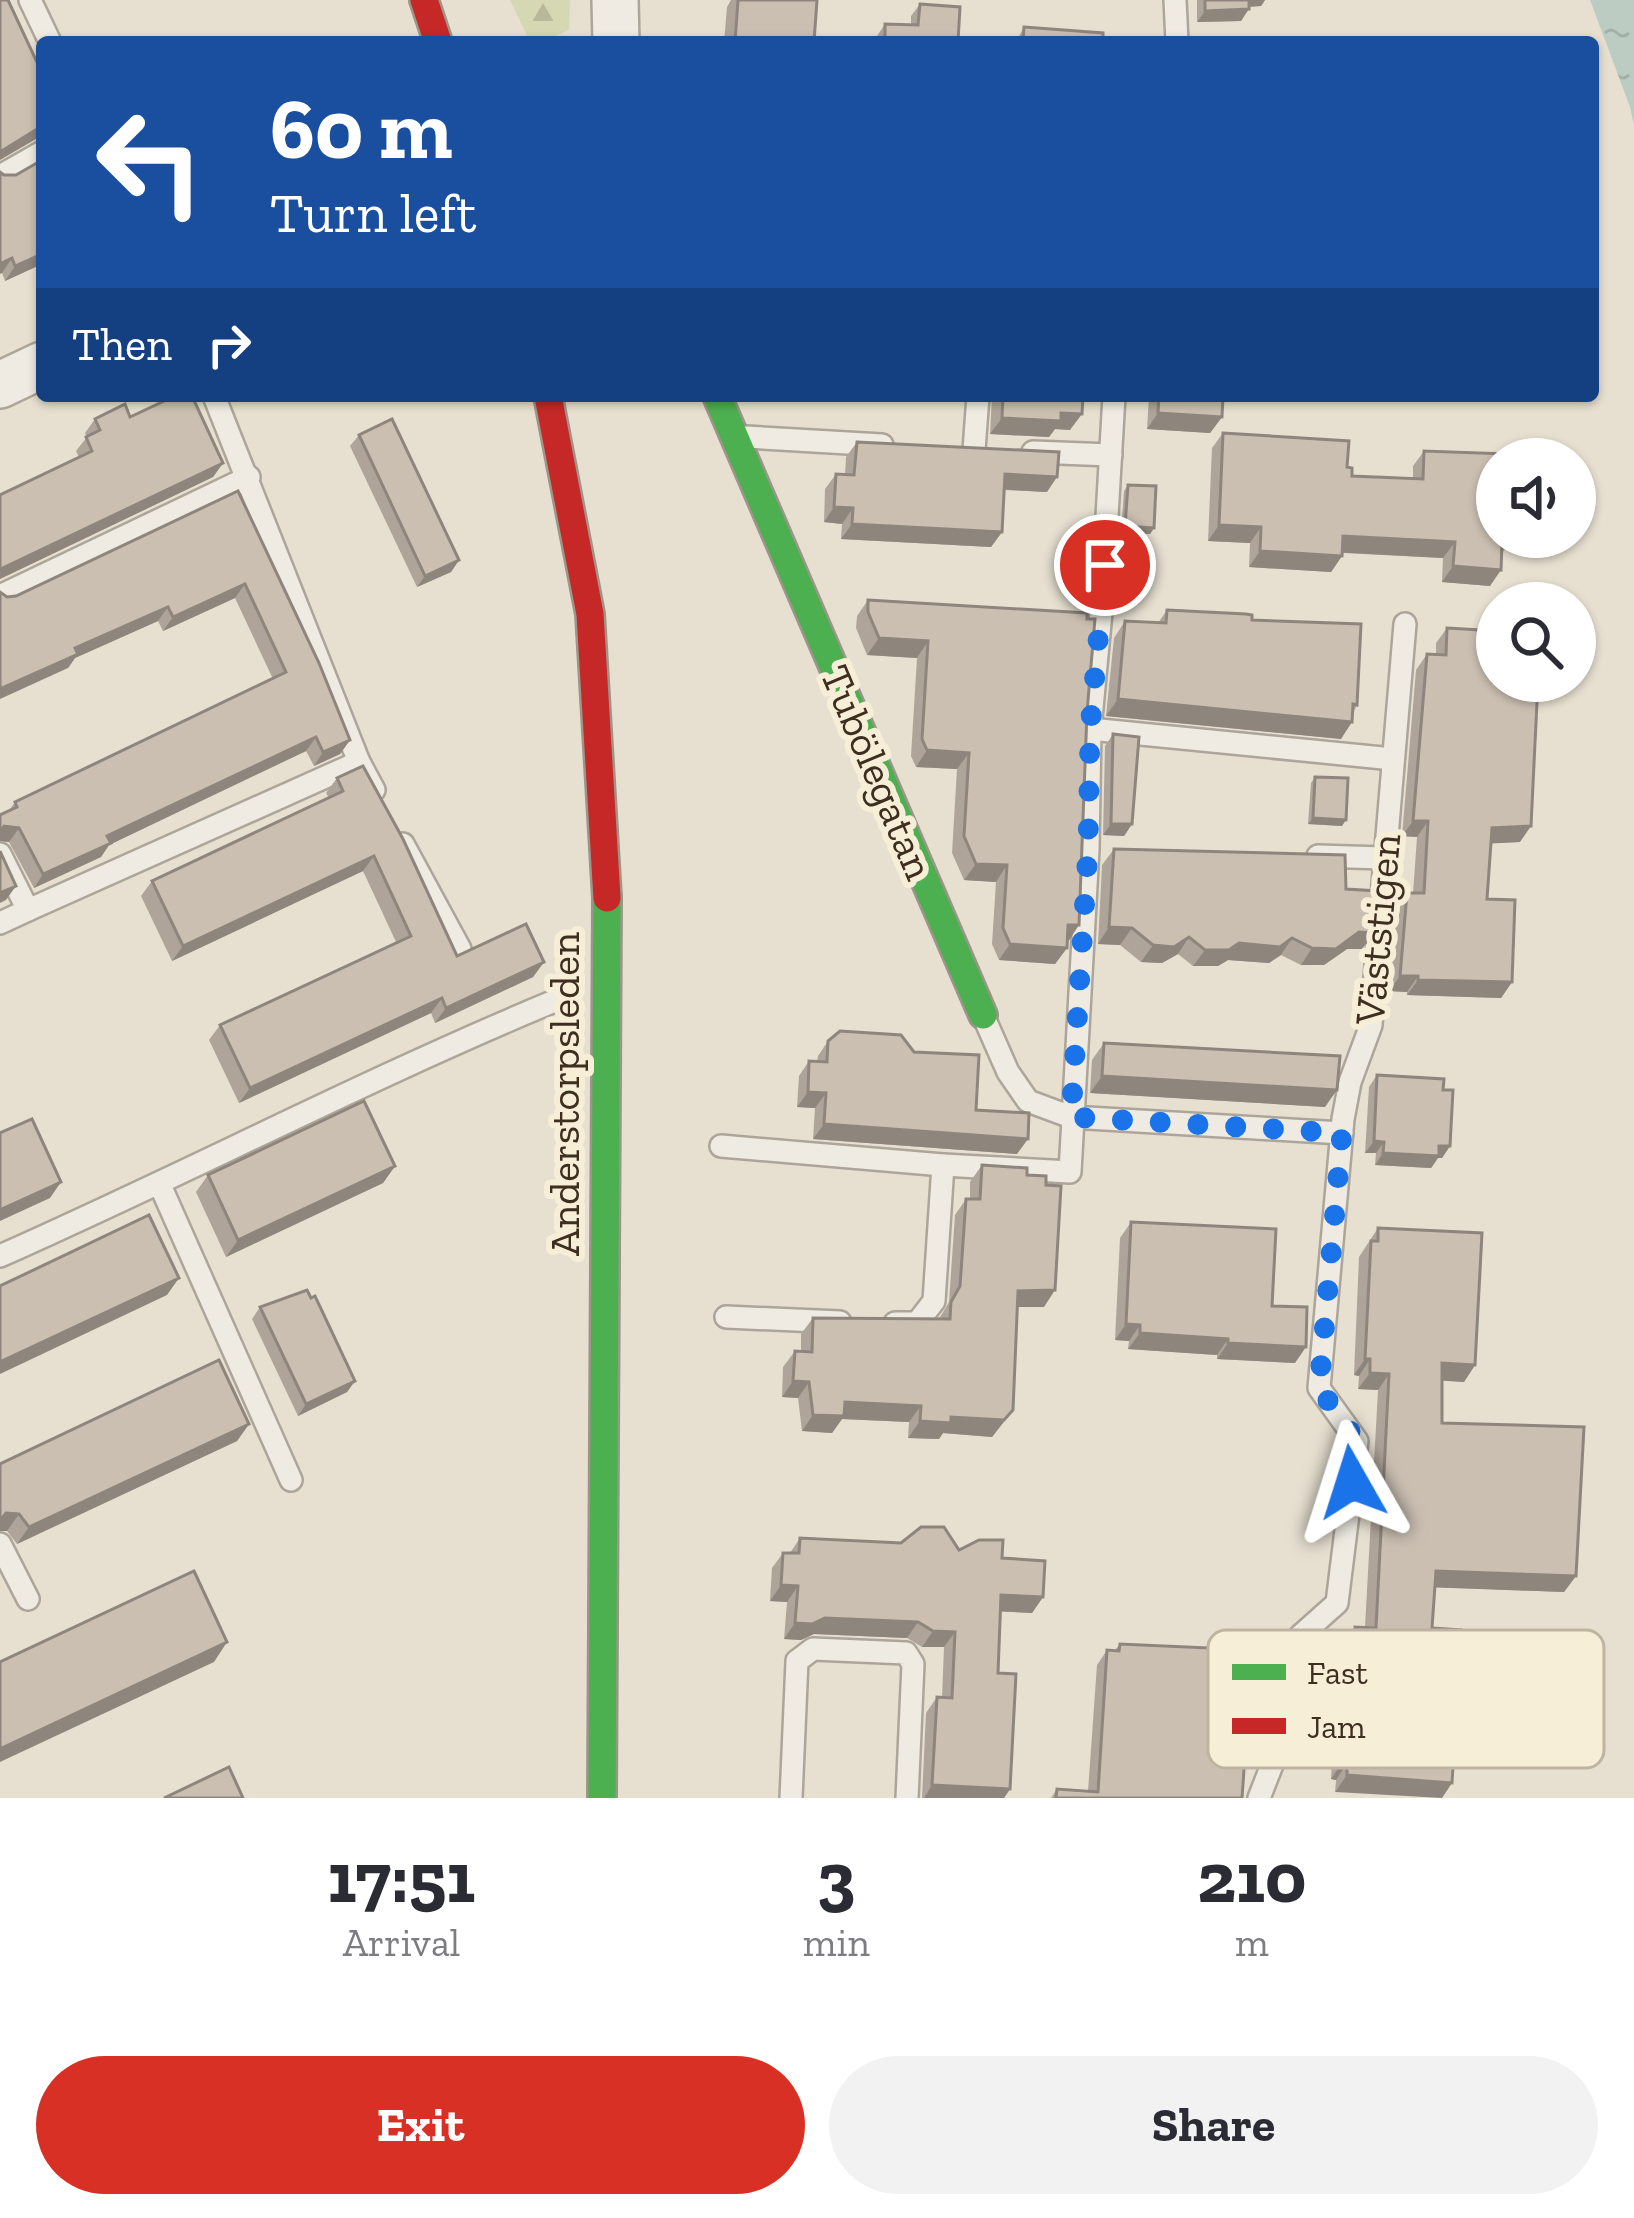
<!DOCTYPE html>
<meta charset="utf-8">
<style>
:root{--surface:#fff;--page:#f2f2f3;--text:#2b2b33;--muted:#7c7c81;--accent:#d93025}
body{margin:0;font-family:"Zilla Slab",serif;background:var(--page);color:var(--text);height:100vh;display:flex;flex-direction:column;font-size:45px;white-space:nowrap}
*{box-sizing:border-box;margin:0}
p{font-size:39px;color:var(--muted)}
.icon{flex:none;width:66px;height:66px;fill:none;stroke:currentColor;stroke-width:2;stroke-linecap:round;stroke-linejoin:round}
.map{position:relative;height:1798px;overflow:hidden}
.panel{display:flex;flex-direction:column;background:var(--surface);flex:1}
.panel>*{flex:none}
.hud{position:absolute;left:36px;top:36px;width:1563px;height:366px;border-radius:12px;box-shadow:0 3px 9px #0004;background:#1a4fa0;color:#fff;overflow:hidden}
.controls{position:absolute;left:1476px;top:438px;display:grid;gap:24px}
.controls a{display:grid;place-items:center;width:120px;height:120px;border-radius:50%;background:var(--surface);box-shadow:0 3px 9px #0004;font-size:60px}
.pin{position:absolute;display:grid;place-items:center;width:102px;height:102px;color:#fff;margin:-51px;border:6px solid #fff;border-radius:50%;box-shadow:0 3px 12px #0007}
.me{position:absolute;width:132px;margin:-66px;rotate:354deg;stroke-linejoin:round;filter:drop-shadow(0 0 9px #0008)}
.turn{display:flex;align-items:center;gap:42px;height:252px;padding:0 36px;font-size:54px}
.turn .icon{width:156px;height:156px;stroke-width:2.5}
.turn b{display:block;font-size:84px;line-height:102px}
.then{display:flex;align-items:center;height:114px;padding:0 36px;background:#0003;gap:24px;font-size:45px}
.eta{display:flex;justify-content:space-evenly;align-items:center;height:204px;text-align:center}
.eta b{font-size:72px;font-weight:700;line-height:84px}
.cta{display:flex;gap:24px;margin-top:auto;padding:24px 36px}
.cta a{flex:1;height:138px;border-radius:72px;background:var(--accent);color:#fff;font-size:48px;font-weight:700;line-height:138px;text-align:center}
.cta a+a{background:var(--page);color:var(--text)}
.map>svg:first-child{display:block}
</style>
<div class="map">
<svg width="1634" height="1798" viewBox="0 0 1634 1798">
<defs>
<pattern id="forest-firs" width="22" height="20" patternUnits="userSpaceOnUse" patternTransform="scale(3)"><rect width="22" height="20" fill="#d6d7b3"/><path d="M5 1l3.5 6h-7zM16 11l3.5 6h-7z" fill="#b9b99a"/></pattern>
<pattern id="water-ripples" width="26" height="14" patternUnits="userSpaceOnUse" patternTransform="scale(3)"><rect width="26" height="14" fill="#bcccc2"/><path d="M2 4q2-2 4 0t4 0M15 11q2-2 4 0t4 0" fill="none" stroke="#a2b0a6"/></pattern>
</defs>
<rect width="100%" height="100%" fill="#e7e0d1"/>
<path fill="url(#forest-firs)" d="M510,0H570L569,30L542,42H530Z"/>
<path fill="url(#water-ripples)" d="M1590,0H1634V125L1630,107Z"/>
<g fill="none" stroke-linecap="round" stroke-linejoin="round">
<defs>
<g id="lane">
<path d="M30,0L50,42"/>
<path d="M1175,0L1177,42"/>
<path d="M0,176L42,152"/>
<path d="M214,396L359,762L374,790"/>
<path d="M746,437L882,445"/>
<path d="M974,450L978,396"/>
<path d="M1033,452L1111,455"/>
<path d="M0,596L249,477"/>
<path d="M1090,729L1393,759"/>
<path d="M403,844L460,949"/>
<path d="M0,854L28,910L0,923"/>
<path d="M1318,856L1383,858"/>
<path d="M28,910L359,762"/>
<path d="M986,1022L1008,1072L1028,1101L1071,1117L1342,1133"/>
<path d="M721,1146L943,1165L934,1301L917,1323H895"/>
<path d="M943,1165L1070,1172L1088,850L1090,729L1102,602L1114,396"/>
<path d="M160,1185L291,1480"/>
<path d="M0,1256C185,1174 365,1080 552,1002"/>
<path d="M726,1317L840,1322"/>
<path d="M0,1544L28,1599"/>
<path d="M791,1798L797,1661L813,1649L906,1653L913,1664L907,1798"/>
<path d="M1259,1798L1288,1724L1295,1651L1300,1636L1337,1603L1357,1441L1319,1388L1343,1119L1350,1082L1371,1025L1405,624"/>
</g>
<g id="street">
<path d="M615,0L616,42"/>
<path d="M0,385L42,365"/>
</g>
<g id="fast">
<path d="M717,396L983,1015"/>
<path d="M602,1798L607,898"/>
</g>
<g id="jam">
<path d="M424,0L438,42"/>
<path d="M548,396L590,614L607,898"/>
</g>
</defs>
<use href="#lane" stroke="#ada599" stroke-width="26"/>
<use href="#street" stroke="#ada599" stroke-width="50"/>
<use href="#fast" stroke="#9c958a" stroke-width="32"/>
<use href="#jam" stroke="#9c958a" stroke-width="32"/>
<use href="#lane" stroke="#efebe3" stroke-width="21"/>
<use href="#street" stroke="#efebe3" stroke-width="45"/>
<use href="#fast" stroke="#4caf50" stroke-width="27"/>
<use href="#jam" stroke="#c62828" stroke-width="27"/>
</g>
<g fill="#afa499">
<path d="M731,0H817L814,42H724L727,7Z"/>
<path d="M1197,0H1265L1261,6L1249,7L1241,21L1197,22Z"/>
<path d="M920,4L958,42H877V36L885,24L911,25V16Z"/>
<path d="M1024,27L1103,42H1016Z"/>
<path d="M42,160V264L5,281L2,273L4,175H16Z"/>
<path d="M992,396H1083L1070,430L1055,429L1049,437L990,434Z"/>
<path d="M1149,396H1223L1222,417L1210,433L1147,429Z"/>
<path d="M130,417L223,463L213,477L0,579V495L79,457L76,451L87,437L85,433L95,419Z"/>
<path d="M1223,433L1347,467L1352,476L1413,479V466L1424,451L1508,544L1502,553L1490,586L1442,582L1443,558L1343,553L1342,556L1331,572L1249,567L1250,543L1208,541L1212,448Z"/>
<path d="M359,435L459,560L451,572L417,587L350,446Z"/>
<path d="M857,442L1047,492L1004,490L1002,532L991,547L841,539L842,524L824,522L825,489L836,474L845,475L846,457Z"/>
<path d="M1128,485L1154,528L1150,534L1121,532L1124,491Z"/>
<path d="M238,491L350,740L340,754L314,766L306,751L109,845L101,857L34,888L9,842L0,841V815L8,812L15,802L273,679L235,598L163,631L158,621L75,658L68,668L7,597L16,596Z"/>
<path d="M868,600L1087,613L1067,948L1055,964L999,960L992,944L996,882L964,880L952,853L957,769L916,767L911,756L917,658L867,655L856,628L857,616Z"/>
<path d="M1167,610L1252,620L1357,705L1341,739L1106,716L1114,638L1125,621L1158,623Z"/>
<path d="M1447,628L1520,842L1491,843L1487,899L1512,982L1501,998L1407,995V992L1389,991L1396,908L1407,893H1413L1417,837L1402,836L1416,670L1427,654L1436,655V643Z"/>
<path d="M1113,734L1132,824L1124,836L1103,835L1105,746Z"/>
<path d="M1315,777L1342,826L1308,824L1311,783Z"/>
<path d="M337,778L457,956L544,962L533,977L435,1023L431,1013L239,1103L209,1040L220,1025L396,942L363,871L172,961L141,896L152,881L329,798L326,793Z"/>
<path d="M1114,849L1346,889L1362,949H1347L1324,965H1301L1281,955L1269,963L1228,960L1218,966H1193L1178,954L1162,963L1141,962L1120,945L1098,944L1102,865Z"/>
<path d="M828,1041L914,1052L976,1110L1017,1154L813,1139L815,1108L797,1107L799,1076L809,1061H817L818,1056Z"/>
<path d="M1104,1043L1325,1107L1090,1093L1092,1060Z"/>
<path d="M1377,1075L1443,1090L1450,1146L1442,1158H1438L1431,1168L1375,1165L1376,1153H1365L1369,1087Z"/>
<path d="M982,1165L1027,1175L1044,1307H1017L1013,1410L992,1437L943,1433L939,1439L908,1438L909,1422L842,1419L832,1433L802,1431L798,1398L782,1397L783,1367L795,1351H801V1334L813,1318L939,1319L949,1302L955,1215L966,1199H970V1182Z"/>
<path d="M395,1166L383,1183L226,1257L196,1192L208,1175Z"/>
<path d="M1131,1222L1272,1306L1295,1363L1217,1359V1355L1128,1349L1129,1341L1115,1340L1120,1238Z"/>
<path d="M1378,1228L1475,1365L1464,1382L1442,1380V1423L1576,1576L1564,1592L1435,1587L1432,1628L1461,1630L1335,1792L1336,1780L1331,1779L1338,1656L1355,1627H1365L1378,1390L1358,1389L1359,1376L1354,1375L1359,1257Z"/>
<path d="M260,1307L355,1381L347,1392L298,1416L252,1319Z"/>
<path d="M249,1424L237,1441L17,1544L7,1531L0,1464Z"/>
<path d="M800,1538L959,1550L1002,1558L1043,1597L1032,1613L1000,1611L998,1673L1010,1789L1004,1798H922L926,1713L937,1697L942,1698L944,1647H922L907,1638L814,1634L801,1640L784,1639L787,1602L770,1601L772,1568L783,1553H790Z"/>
<path d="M1209,1643L1285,1685L1275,1699L1249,1698L1242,1798H1051L1057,1789L1088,1791L1097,1665L1107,1650H1115L1120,1644L1205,1648Z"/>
</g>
<g fill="#8e867d">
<path d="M1246,0H1265L1261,6L1241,7Z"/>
<path d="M1249,9L1241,21L1197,22L1205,11Z"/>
<path d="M42,126V139H36L0,160V152Z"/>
<path d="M42,254V264L5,281L15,266Z"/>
<path d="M12,258L2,273L0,274V264Z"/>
<path d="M1061,413L1082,414L1070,430L1055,429L1049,437L990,434L1002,418Z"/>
<path d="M1158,413L1222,417L1210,433L1147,429Z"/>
<path d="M223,463L213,477L0,579V573L3,568Z"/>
<path d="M1005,474L1057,477L1047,492L994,489Z"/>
<path d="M834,507L853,508L842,524L824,522Z"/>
<path d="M852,524L1002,532L991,547L841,539Z"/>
<path d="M1219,525L1261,527L1250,543L1208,541Z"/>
<path d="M1125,526L1154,528L1150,534L1121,532Z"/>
<path d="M1343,536L1455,542L1443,558L1332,552Z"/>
<path d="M1260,551L1342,556L1331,572L1249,567Z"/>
<path d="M459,560L451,572L417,587L425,576Z"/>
<path d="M1453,566L1501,570L1490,586L1442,582Z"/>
<path d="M245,584L235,598L163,631L173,617Z"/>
<path d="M168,607L158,621L75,658L68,668L0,699V689L75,648Z"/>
<path d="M879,638L928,641L917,658L867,655Z"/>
<path d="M1118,699L1352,722L1341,739L1106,716Z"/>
<path d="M316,737L306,751L109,845L101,857L34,888L43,874L107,836Z"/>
<path d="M350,740L340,754L314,766L323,752Z"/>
<path d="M927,750L969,753L957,769L916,767Z"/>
<path d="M1313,818L1346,820L1342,826L1308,824Z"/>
<path d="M1413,821H1428L1417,837L1402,836Z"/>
<path d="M1111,824H1132L1124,836L1103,835Z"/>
<path d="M4,826L19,828L9,842L0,841V832Z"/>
<path d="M1531,826L1520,842L1481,844L1492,828Z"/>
<path d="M374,856L363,871L172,961L183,946Z"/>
<path d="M976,864L1007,865L996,882L964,880Z"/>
<path d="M16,886L6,900L0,903V893Z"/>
<path d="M1068,925H1079L1068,942Z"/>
<path d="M1109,927L1132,928L1120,945L1098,944Z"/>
<path d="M1359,932L1374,933L1362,949H1347L1324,965H1301L1312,948Z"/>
<path d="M1189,937L1178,954L1162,963L1141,962L1153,945Z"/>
<path d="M1292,938L1281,955L1269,963L1228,960L1218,966H1193L1205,950L1239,943Z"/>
<path d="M1010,944L1067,948L1055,964L999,960Z"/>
<path d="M544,962L533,977L435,1023L446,1008Z"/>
<path d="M1400,976H1418L1407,992L1389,991Z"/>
<path d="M1418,980L1512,982L1501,998L1407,995Z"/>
<path d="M442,998L431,1013L239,1103L250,1088Z"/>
<path d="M1102,1076L1337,1090L1325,1107L1090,1093Z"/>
<path d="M808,1092L826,1093L815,1108L797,1107Z"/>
<path d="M824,1124L1028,1139L1017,1154L813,1139Z"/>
<path d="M1374,1141L1384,1142L1376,1153H1365Z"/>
<path d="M1439,1146H1450L1442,1158H1438L1431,1168L1375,1165L1383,1153Z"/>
<path d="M395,1166L383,1183L226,1257L238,1240Z"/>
<path d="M61,1182L50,1198L0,1221V1210Z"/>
<path d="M179,1278L167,1295L0,1374V1362Z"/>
<path d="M1055,1290L1044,1307H1006L1018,1291Z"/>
<path d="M1126,1324L1140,1325L1129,1341L1115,1340Z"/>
<path d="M1140,1333L1228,1339L1217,1355L1128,1349Z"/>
<path d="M1228,1343L1306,1347L1295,1363L1217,1359Z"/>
<path d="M1365,1359H1370L1359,1376L1354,1375Z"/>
<path d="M1442,1363L1475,1365L1464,1382L1431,1380Z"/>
<path d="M1370,1373L1389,1374L1378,1390L1358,1389Z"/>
<path d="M355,1381L347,1392L298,1416L306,1404Z"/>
<path d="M793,1381L809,1382L798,1398L782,1397Z"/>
<path d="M845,1402L921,1406L909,1422L842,1419L832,1433L802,1431L813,1415Z"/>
<path d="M1013,1410L992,1437L943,1433L939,1439L908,1438L920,1421Z"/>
<path d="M249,1424L237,1441L17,1544L29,1527Z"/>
<path d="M6,1513L19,1514L7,1531H0V1521Z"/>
<path d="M1436,1571L1576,1576L1564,1592L1424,1587Z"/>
<path d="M781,1585L798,1586L787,1602L770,1601Z"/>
<path d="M1001,1595L1043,1597L1032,1613L990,1611Z"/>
<path d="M825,1618L918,1622L907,1638L814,1634L801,1640L784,1639L795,1623Z"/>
<path d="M933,1631L955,1632L944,1647H922Z"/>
<path d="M227,1642L214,1662L0,1762V1749Z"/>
<path d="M1250,1683L1285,1685L1275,1699L1240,1698Z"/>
<path d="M1342,1763H1347L1336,1780L1331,1779Z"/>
<path d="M1347,1775L1452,1783L1442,1798L1335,1792Z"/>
<path d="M932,1785L1010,1789L1004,1798H924Z"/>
</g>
<g fill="#cbbfb2" stroke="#8e867d" stroke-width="3">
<path d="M0,0H8L42,73V126L0,152Z"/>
<path d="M738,0H817L814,42H735Z"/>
<path d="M1205,0H1249V9L1205,11Z"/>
<path d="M920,4L960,7L958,42H885V24L918,25Z"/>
<path d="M1024,27L1103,33V42H1023Z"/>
<path d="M42,160V254L15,266L12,258L0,264V172L4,175H16Z"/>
<path d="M175,396H192L223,463L3,568L0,573V495L92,451L86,437L100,430L95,419L125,404L130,417Z"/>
<path d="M1003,396H1083L1082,414L1061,413V421L1002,418Z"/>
<path d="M1159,396H1223L1222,417L1158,413Z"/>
<path d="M392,419L459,560L425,576L359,435Z"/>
<path d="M1223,433L1349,441L1347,467L1352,468V476L1423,479L1424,451L1507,454V459H1497V537H1508V544H1502L1501,570L1453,566L1455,542L1343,536L1342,556L1260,551L1261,527L1219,525Z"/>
<path d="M857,442L1059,452L1057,477L1005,474L1002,532L852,524L853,508L834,507L836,474L854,475Z"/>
<path d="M1128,485L1156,486L1154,528L1125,526Z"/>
<path d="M238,491L319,663L350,740L323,752L316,737L107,836L111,843L43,874L19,828L4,826L0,833V815L17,807L15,802L286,672L245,584L173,617L168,607L75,648L78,654L0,689V592L7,597L16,596Z"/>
<path d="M868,600L1087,613V619H1095L1087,712L1079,925H1068L1067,948L1010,944L1003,928L1007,865L976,864L964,836L969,753L927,750L922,739L928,641L879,638L868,612Z"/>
<path d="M1167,610L1246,614L1252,615V620L1361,624L1357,705L1353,704L1352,722L1118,699L1125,621L1166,623Z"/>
<path d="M1447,628L1497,631V681H1538L1531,826L1492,828L1487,899L1515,900L1512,982L1418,980V976H1400L1407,893H1424L1428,821H1413L1427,654L1446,655Z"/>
<path d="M1113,734L1139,737L1132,824H1111Z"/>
<path d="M363,766L403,839L457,956L526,924L544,962L446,1008L442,998L250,1088L220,1025L411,936L374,856L183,946L152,881L343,791L337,778Z"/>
<path d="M1315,777L1348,778L1346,820L1313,818Z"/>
<path d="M1114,849L1345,855L1346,889L1378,891L1374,933L1359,932L1336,949L1312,948L1292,938L1280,947L1239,943L1229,950H1205L1189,937L1174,947L1153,945L1132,928L1109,927Z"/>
<path d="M0,851L16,886L0,893Z"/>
<path d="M840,1031L901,1035L914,1052L979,1055L976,1110L1029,1113L1028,1139L824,1124L826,1093L808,1092L809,1061L827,1062L828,1041Z"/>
<path d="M1104,1043L1340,1056L1337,1090L1102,1076Z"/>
<path d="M1377,1075L1444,1079L1443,1090H1453L1450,1146H1439V1156L1383,1153L1384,1142L1374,1141Z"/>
<path d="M364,1101L395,1166L238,1240L208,1175Z"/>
<path d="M32,1119L61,1182L0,1210V1133Z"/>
<path d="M982,1165L1027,1168V1175L1046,1176V1185L1061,1186L1055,1290L1018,1291L1013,1410L1004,1420L951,1417V1423L920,1421L921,1406L845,1402L844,1416L813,1415L809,1382L793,1381L795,1351L812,1352L813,1318L950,1319L951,1302L960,1286L966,1199H980Z"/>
<path d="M149,1215L179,1278L0,1362V1286Z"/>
<path d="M1131,1222L1276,1229L1272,1306L1307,1307L1306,1347L1228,1343V1339L1140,1333V1325L1126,1324Z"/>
<path d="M1378,1228L1482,1233L1475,1365L1442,1363V1423L1584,1427L1576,1576L1436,1571L1432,1628L1461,1630L1452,1783L1347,1775V1763H1342L1349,1639H1355V1627L1376,1628L1389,1374L1370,1373V1359H1365L1371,1241H1378Z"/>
<path d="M307,1290L311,1298L315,1296L355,1381L306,1404L260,1307Z"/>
<path d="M219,1360L249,1424L29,1527L19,1514L6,1513L0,1521V1464Z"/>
<path d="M921,1527H944L959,1550L979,1540H1003L1002,1558L1045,1561L1043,1597L1001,1595L998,1673L1016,1674L1010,1789L932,1785L937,1697L952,1698L955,1632L933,1631L918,1622L825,1618L812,1624L795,1623L798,1586L781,1585L783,1553H799L800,1538L901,1543Z"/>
<path d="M194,1571L227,1642L0,1749V1662Z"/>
<path d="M1209,1643L1287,1646L1285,1685L1250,1683L1242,1798H1056L1057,1789L1098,1792L1107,1650L1119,1651L1120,1644L1209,1648Z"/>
<path d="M229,1767L243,1798H164Z"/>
</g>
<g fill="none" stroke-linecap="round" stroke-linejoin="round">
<path stroke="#1a73e8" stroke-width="21" stroke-dasharray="0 37.8" d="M1105,565L1090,729L1088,850L1071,1117L1342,1133L1319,1388L1357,1441L1352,1482"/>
</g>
<g text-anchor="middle" stroke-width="12" stroke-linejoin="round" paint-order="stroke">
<g font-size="42" fill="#3d2e20" stroke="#f7eed8">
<text transform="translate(878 772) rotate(67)" y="15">Tubölegatan</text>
<text transform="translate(1377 929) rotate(-85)" y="15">Väststigen</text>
<text transform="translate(564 1094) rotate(-90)" y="15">Anderstorpsleden</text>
</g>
</g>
<rect x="1208" y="1630" width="396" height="138" rx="18" fill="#f7eed8" stroke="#bfb4a1" stroke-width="3"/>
<rect x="1232" y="1664" width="54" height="16" fill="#4caf50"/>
<rect x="1232" y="1718" width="54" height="16" fill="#c62828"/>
<g font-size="33" fill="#3d2e20">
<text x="1307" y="1684">Fast</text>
<text x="1307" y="1738">Jam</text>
</g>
</svg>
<div class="controls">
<a><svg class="icon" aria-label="sound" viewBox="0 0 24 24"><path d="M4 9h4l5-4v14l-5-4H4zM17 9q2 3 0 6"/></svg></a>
<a><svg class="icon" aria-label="search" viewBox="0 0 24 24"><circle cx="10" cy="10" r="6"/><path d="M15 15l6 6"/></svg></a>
</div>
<div class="pin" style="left:1105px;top:565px;background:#d93025"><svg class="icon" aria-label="arrive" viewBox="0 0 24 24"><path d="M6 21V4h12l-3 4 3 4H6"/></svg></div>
<svg class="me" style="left:1352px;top:1482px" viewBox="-20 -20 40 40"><path d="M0-17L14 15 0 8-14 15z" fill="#1a73e8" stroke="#fff" stroke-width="4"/></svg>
<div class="hud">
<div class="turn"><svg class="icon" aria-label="left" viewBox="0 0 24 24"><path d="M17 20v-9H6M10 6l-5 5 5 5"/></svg><div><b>60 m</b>Turn left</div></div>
<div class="then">Then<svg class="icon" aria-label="right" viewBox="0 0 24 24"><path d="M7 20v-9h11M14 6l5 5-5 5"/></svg></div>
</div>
</div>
<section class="panel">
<div class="eta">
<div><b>17:51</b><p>Arrival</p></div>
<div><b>3</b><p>min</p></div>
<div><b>210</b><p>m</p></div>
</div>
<div class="cta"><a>Exit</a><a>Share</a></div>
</section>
